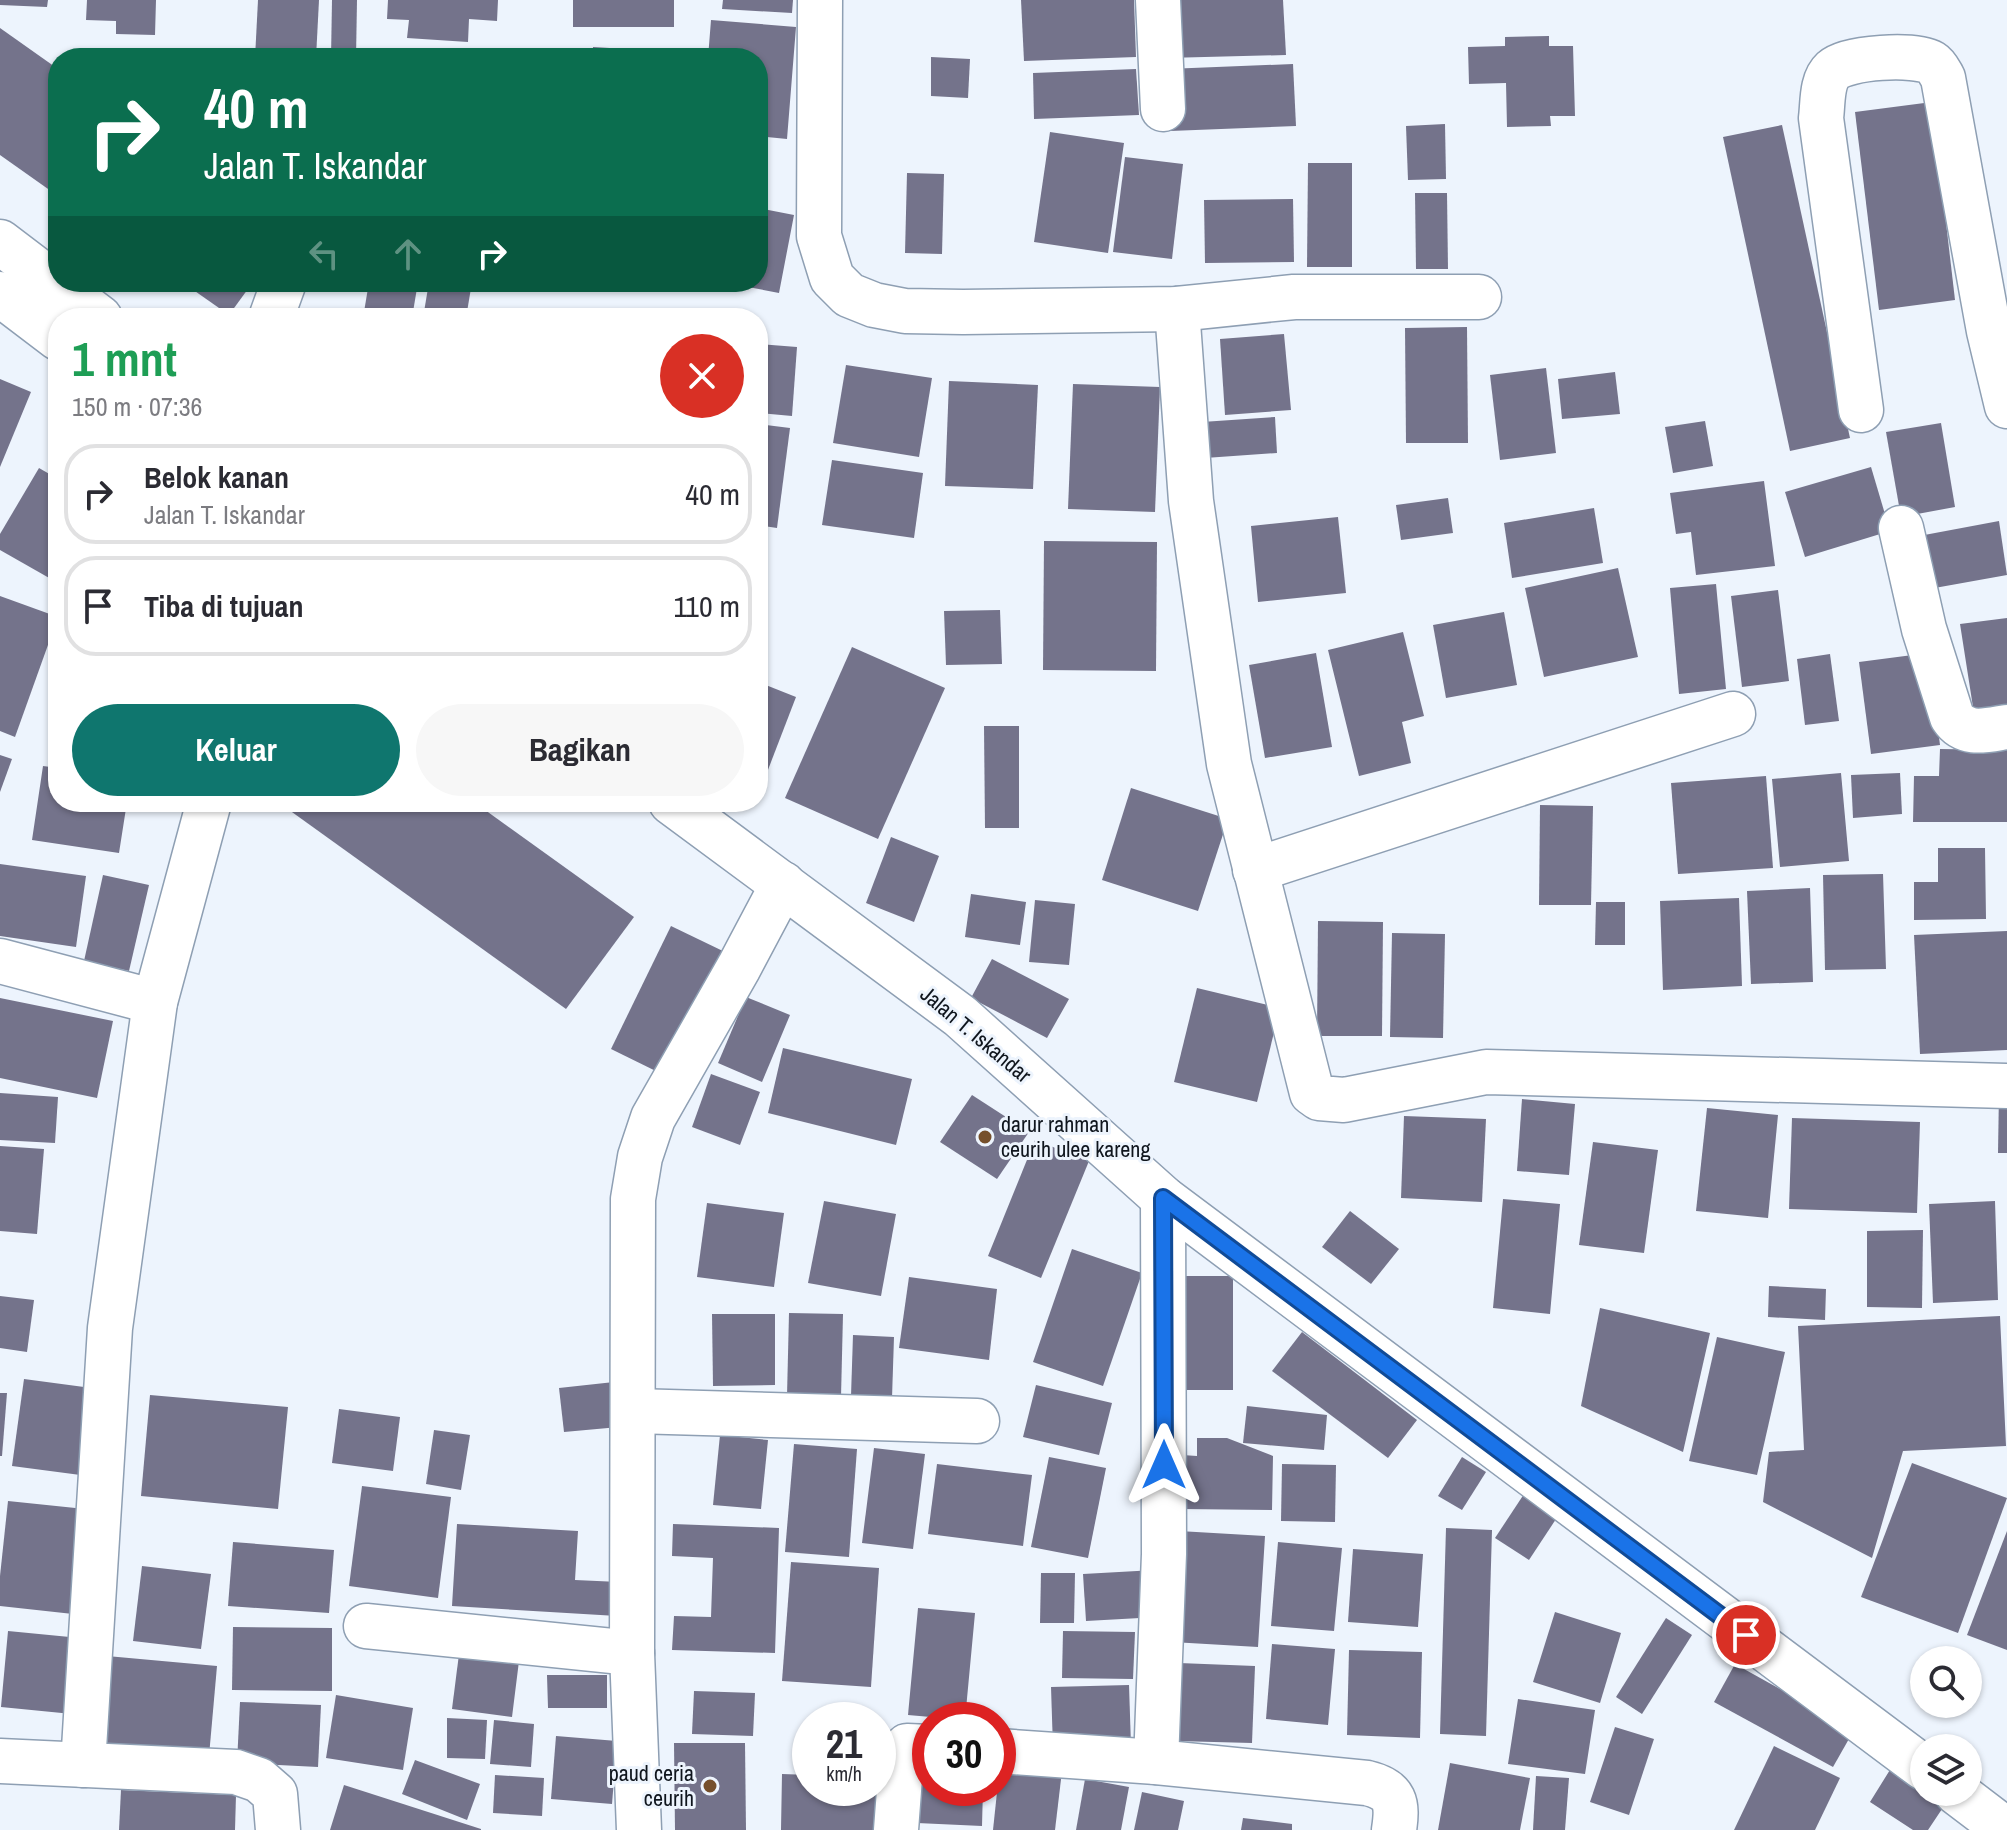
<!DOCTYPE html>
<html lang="id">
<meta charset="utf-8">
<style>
:root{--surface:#fff;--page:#f7f7f7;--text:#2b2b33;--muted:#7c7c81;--line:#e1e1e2;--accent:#0f766e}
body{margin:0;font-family:"Archivo Narrow",sans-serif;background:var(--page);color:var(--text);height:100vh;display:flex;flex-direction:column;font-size:30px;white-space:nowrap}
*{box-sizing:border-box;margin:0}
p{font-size:26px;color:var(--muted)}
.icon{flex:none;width:44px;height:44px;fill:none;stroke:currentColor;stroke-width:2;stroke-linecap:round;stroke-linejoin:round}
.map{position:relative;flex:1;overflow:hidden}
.drawer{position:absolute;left:48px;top:308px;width:720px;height:504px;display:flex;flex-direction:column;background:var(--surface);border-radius:32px;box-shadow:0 2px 6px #0004}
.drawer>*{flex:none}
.hud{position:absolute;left:48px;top:48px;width:720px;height:244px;border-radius:32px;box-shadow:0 2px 6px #0004;background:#0b6e4f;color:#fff;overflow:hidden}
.buttons{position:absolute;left:1910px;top:1646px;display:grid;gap:16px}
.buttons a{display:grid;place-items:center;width:72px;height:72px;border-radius:50%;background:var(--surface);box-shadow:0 2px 6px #0004;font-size:40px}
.speed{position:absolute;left:792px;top:1702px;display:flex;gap:16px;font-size:40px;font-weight:700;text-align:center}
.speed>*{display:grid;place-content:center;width:104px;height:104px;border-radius:50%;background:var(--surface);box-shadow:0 2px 6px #0004;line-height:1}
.speed small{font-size:20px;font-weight:400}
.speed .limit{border:12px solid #d22;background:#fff;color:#111}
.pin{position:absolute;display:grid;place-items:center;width:68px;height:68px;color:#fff;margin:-34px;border:4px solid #fff;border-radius:50%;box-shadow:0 2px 8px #0007}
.me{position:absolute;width:88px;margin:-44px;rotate:0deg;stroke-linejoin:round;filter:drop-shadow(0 0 6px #0008)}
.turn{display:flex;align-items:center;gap:28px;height:168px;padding:0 24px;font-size:36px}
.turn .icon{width:104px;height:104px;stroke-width:2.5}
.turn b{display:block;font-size:56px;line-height:68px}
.lanes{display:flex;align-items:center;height:76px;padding:0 24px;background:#0003;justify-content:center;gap:40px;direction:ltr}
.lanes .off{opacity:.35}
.round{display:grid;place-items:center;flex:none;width:84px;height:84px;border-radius:42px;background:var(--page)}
.head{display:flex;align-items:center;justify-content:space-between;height:136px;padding:0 24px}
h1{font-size:48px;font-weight:700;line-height:60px;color:#1e9e55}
.cta{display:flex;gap:16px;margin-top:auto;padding:16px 24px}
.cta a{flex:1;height:92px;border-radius:48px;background:var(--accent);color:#fff;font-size:32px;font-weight:700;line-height:92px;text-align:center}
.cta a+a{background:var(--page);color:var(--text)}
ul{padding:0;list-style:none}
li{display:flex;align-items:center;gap:24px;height:100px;margin:0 16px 12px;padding:0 8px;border:4px solid var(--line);border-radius:32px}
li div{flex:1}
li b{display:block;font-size:30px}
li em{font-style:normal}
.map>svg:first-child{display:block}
</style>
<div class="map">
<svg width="2007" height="1830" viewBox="0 0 2007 1830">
<rect width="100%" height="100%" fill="#edf4fd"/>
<g fill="#74738b">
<path d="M0,0H48L47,7L0,5Z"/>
<path d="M87,0H156L155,35L116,34V21L86,20Z"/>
<path d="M258,0H319L316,58H255Z"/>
<path d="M332,0H357L356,58H331Z"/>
<path d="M388,0H498L497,21L469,19L468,42L407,38L409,20L387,19Z"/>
<rect x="573" y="0" width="101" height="27"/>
<path d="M723,0H793L792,13L722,9Z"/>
<path d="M1021,0H1134L1136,57L1024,61Z"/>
<path d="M1164,0H1283L1286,55L1166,58Z"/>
<path d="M711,20L796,27L787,139L758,136V58H708Z"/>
<path d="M0,28L58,69V196L0,155Z"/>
<path d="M1549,36V46H1573L1575,116H1550L1551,126L1507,127L1506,83L1469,84L1468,47L1505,46V37Z"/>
<path d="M593,47L676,52L675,58H592Z"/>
<path d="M931,57L970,59L968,98L931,96Z"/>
<path d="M1293,64L1296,126L1170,131L1167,69Z"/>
<path d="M1136,69L1139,115L1034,119L1033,73Z"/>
<path d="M1932,102L1955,300L1879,310L1855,112Z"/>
<path d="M1445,124L1446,179L1408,180L1406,126Z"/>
<path d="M1782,125L1850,438L1790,451L1723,137Z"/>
<path d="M1050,132L1124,143L1108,253L1034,242Z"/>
<path d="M1125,157L1183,164L1172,259L1113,252Z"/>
<path d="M1308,163H1352V267H1307Z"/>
<path d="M907,173L944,174L942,254L905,253Z"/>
<path d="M1415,193H1447L1448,269H1416Z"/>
<path d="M1293,199L1294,262L1205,263L1204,200Z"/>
<path d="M758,208L794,215L779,293L727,283L758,282Z"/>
<path d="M182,282H253L229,315Z"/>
<path d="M369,282H418L412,318H363Z"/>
<path d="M429,282H472L466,318H423Z"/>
<path d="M1467,327L1468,443H1406L1405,328Z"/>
<path d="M1284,334L1291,410L1225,415L1220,339Z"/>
<path d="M758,344L797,347L792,416L758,413Z"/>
<path d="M846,365L932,378L919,457L833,443Z"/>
<path d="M1546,368L1556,453L1500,460L1490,375Z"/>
<path d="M1615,372L1620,414L1562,419L1558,379Z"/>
<path d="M0,379L31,392L0,467Z"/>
<path d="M949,381L1038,385L1033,489L945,486Z"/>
<path d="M1073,384L1160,387L1155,512L1068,509Z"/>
<path d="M1275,417L1277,453L1205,458L1202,422Z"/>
<path d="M1705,421L1713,466L1673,473L1665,427Z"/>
<path d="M1941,423L1955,507L1901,517L1886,432Z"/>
<path d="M758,424L790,428L777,528L758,525Z"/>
<path d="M832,460L923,473L914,538L822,525Z"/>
<path d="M1871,467L1890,531L1805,557L1785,492Z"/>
<path d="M39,468L58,479V583L0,550V534Z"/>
<path d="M1764,481L1775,566L1696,575L1691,532L1676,534L1670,493Z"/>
<path d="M1448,498L1453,533L1401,540L1396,505Z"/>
<path d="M1594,508L1603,563L1512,578L1504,523Z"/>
<path d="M1338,517L1346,593L1258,602L1251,526Z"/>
<path d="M1999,521L2007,575L1929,589L1919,536Z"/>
<path d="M1044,541L1157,542L1156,671L1043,670Z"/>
<path d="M1618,568L1638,657L1544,677L1525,588Z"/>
<path d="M1716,584L1726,689L1679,694L1670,588Z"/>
<path d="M1778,590L1789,681L1742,687L1731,596Z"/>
<path d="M0,596L58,617L15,737L0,731Z"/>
<path d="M1000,610L1002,664L946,665L944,611Z"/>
<path d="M1504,612L1517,685L1446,698L1433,625Z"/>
<path d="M2007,618V715L1975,720L1960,624Z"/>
<path d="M1403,632L1424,716L1402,722L1411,763L1359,776L1328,650Z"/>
<path d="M852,647L945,688L878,839L785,798Z"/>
<path d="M1316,653L1332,747L1265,758L1249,665Z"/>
<path d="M1928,653L1940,745L1871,754L1859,662Z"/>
<path d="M1830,654L1839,721L1805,725L1797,659Z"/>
<path d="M758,682L796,697L766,775L758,772Z"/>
<path d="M984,726H1019V828H985Z"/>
<path d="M1940,749L2007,750V822H1913L1914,776H1939Z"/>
<path d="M0,755L12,759L0,792Z"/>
<path d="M43,766L58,768V802H127L119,853L32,840Z"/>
<path d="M1841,773L1849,861L1780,867L1772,779Z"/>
<path d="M1900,773L1902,814L1853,818L1851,775Z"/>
<path d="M1766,776L1773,868L1678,874L1671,783Z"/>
<path d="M1131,788L1228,819L1198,911L1102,880Z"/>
<path d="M278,802H474L634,917L566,1009Z"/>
<path d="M1540,805L1593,806L1591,905H1539Z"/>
<path d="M891,837L939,856L914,922L866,903Z"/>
<path d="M1938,848H1985L1986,919L1914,920V882H1938Z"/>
<path d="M0,864L86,876L76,947L0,936Z"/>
<path d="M1883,874L1886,969L1825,970L1823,875Z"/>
<path d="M103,875L149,885L129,971L84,961Z"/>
<path d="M1810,888L1813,982L1751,984L1747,891Z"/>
<path d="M971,894L1026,902L1020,945L965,937Z"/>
<path d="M1739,898L1742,986L1663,990L1660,901Z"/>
<path d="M1035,900L1075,904L1069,965L1029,962Z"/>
<path d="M1596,902H1625V945H1595Z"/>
<path d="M1318,921L1383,922L1382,1036H1317Z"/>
<path d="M671,926L727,953L668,1077L611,1049Z"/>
<path d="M2007,931V1050L1920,1054L1914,935Z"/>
<path d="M1392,933L1445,934L1443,1038L1390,1037Z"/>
<path d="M992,959L1069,999L1047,1038L971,998Z"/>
<path d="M1197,988L1280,1008L1257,1102L1174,1082Z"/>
<path d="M746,997L790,1015L762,1082L718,1063Z"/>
<path d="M0,998L113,1021L97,1098L0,1078Z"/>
<path d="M783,1048L912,1079L896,1145L768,1113Z"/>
<path d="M711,1074L760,1092L740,1145L692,1127Z"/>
<path d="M1999,1092H2007V1153H1998Z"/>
<path d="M0,1093L58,1097L55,1143L0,1140Z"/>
<path d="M972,1095L1029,1132L997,1179L940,1142Z"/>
<path d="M1522,1099L1575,1104L1569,1175L1517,1171Z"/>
<path d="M1707,1108L1778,1115L1768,1218L1696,1211Z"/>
<path d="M1404,1116L1486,1119L1482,1202L1401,1198Z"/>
<path d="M1792,1118L1920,1122L1917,1213L1789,1209Z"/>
<path d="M1035,1140L1089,1161L1041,1278L988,1256Z"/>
<path d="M1593,1142L1658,1150L1644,1253L1579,1245Z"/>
<path d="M0,1146L44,1149L37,1234L0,1231Z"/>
<path d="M1503,1199L1560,1204L1550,1314L1493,1308Z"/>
<path d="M824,1201L896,1214L881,1296L808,1283Z"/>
<path d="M1995,1201L1998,1300L1933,1303L1929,1204Z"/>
<path d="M707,1203L784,1213L774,1287L697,1277Z"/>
<path d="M1350,1211L1399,1249L1371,1284L1322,1247Z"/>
<path d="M1923,1230L1922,1308L1867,1307V1231Z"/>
<path d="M1072,1249L1142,1273L1103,1386L1033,1362Z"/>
<rect x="1185" y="1276" width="48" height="114"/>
<path d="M909,1277L997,1289L989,1360L899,1348Z"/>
<path d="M1769,1286L1826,1289L1825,1320L1768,1317Z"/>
<path d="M0,1296L34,1300L27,1352L0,1348Z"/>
<path d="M1600,1308L1710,1333L1683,1452L1581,1406Z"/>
<path d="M789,1313L843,1314L841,1397L787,1396Z"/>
<path d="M712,1314H775V1385L713,1386Z"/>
<path d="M2000,1316L2006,1446L1903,1451L1872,1558L1763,1502L1769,1452L1804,1450L1798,1326Z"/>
<path d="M1302,1332L1417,1420L1388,1458L1272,1371Z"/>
<path d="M853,1335L894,1337L892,1398L851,1396Z"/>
<path d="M1717,1337L1785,1352L1757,1475L1689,1461Z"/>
<path d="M24,1379L99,1389L88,1476L12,1466Z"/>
<path d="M614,1382L619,1427L564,1432L559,1388Z"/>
<path d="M1036,1385L1112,1403L1099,1455L1023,1437Z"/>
<path d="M0,1393H7L2,1456H0Z"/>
<path d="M150,1395L288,1407L278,1509L141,1496Z"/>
<path d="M1247,1406L1327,1415L1324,1450L1243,1443Z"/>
<path d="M339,1409L400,1417L393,1471L332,1463Z"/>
<path d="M434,1430L470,1435L461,1490L426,1484Z"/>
<path d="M720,1435L768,1440L761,1509L713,1505Z"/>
<path d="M1197,1438H1227L1273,1456L1272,1510L1181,1509L1182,1455L1197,1456Z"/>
<path d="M794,1444L857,1449L849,1557L785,1552Z"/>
<path d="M874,1448L925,1454L913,1549L862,1543Z"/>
<path d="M1049,1457L1106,1468L1088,1558L1031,1547Z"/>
<path d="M1462,1457L1486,1472L1462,1510L1438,1496Z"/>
<path d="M1912,1463L2007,1498L1958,1633L1861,1597Z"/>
<path d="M937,1464L1032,1475L1023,1546L928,1534Z"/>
<path d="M1282,1464L1336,1465L1335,1522L1281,1521Z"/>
<path d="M362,1486L451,1497L438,1598L349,1586Z"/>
<path d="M1526,1491L1560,1513L1529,1560L1495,1538Z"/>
<path d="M8,1501L85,1509L73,1614L0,1606V1576Z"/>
<path d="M457,1524L578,1531L575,1580L619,1582L617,1616L452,1606Z"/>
<path d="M673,1524L779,1528L775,1653L672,1650L674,1616L711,1617L713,1558L672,1556Z"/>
<path d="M1446,1528L1492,1530L1486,1736L1440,1734Z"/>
<path d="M1179,1531L1265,1536L1258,1647L1172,1642Z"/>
<path d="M2007,1531V1650L1967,1635Z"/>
<path d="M233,1542L334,1550L329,1613L228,1606Z"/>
<path d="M1278,1542L1342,1548L1334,1631L1271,1626Z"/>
<path d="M1353,1549L1423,1554L1418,1627L1348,1622Z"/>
<path d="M791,1562L879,1568L871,1687L782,1681Z"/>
<path d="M142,1566L211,1574L201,1649L133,1641Z"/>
<path d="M1155,1570L1158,1617L1086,1621L1083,1574Z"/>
<path d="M1041,1573H1075L1074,1623H1040Z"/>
<path d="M918,1608L975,1613L965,1720L908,1715Z"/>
<path d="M1555,1612L1621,1633L1600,1703L1533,1682Z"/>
<path d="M1666,1618L1692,1635L1642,1714L1616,1697Z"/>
<path d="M233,1627L332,1628V1691L232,1690Z"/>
<path d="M8,1631L80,1638L72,1714L1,1707Z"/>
<path d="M1063,1631L1135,1632L1133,1679L1062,1678Z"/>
<path d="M1272,1644L1335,1649L1328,1725L1266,1719Z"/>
<path d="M1349,1650L1422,1652L1420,1738L1347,1735Z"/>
<path d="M459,1654L519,1661L512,1717L452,1709Z"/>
<path d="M107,1656L217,1666L209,1756L100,1746Z"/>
<path d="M1179,1663L1255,1666L1252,1743L1176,1741Z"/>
<path d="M1735,1664L1854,1730L1833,1767L1714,1702Z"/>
<path d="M547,1675H607V1708H548Z"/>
<path d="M1129,1685L1131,1746L1053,1748L1051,1687Z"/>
<path d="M694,1691L755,1693L753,1736L692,1734Z"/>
<path d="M336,1695L413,1708L403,1770L326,1758Z"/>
<path d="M1518,1699L1595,1710L1585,1774L1508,1764Z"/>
<path d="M240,1702L321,1705L318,1767L237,1763Z"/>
<path d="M447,1718L487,1720L485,1759L447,1758Z"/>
<path d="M494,1720L534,1724L531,1767L490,1764Z"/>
<path d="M1615,1727L1654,1739L1629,1815L1590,1802Z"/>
<path d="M556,1736L617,1741L612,1804L551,1799Z"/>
<path d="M674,1743H745L746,1830H675Z"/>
<path d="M1774,1746L1840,1778L1815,1830H1734Z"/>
<path d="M415,1760L480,1784L467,1820L402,1794Z"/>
<path d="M1450,1763L1530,1778L1520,1830H1438Z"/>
<path d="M1000,1764L1062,1771L1055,1830H993Z"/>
<path d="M1893,1765L1924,1785V1792H1935L1948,1800L1928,1830H1913L1870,1802Z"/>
<path d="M919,1769H930V1788H983L982,1826L917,1823Z"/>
<path d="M782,1774L810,1775V1788H878V1776H885L884,1830H781Z"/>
<path d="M495,1775L544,1778L542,1816L493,1813Z"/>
<path d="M1536,1776L1569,1778L1565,1830H1533Z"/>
<path d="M1085,1779L1129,1787L1121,1830H1076Z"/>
<path d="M344,1785L481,1829V1830H330Z"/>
<path d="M121,1790L236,1795L235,1830H119Z"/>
<path d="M1142,1792L1184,1801L1178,1830H1134Z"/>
<path d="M1243,1818L1292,1824V1830H1241Z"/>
</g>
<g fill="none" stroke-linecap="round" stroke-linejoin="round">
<defs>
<g id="street">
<path d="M820,0L819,236L832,278L849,295L874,305L905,311L963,312L1177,309L1294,297H1479"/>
<path d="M1158,0L1163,109"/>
<path d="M1177,309L1191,501L1229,764L1312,1093L1319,1098L1344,1100L1486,1072L2007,1086"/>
<path d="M271,318L284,282"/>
<path d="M1861,410L1821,118C1823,104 1821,81 1833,70C1847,57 1915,53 1932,63C1937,66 1940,73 1943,78L1989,331L2007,406"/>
<path d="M1901,528L1924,629L1952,717C1965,737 1987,730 2007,727"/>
<path d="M1255,870L1733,714"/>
<path d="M0,961L155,1002"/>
<path d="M634,1411L977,1421"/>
<path d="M366,1626L632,1653"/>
<path d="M998,1751L1156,1762L1367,1783C1396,1790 1398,1803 1394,1830"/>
<path d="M0,1761L236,1772L259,1780L275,1794L278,1830"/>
<path d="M1156,1762L1164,1554L1163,1198"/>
<path d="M83,1765L110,1328L155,1002L209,802"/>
<path d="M639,1830L632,1653L633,1199L640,1157L653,1118L739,967L783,884"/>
<path d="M896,1830L902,1751L907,1746L930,1747"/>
</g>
<g id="secondary">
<path d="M0,242L100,318"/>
<path d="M0,294L58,338"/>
<path d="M671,802L960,1016L1163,1198L1924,1768"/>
<path d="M1956,1792L2006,1830"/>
</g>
</defs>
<use href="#street" stroke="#8e9fb3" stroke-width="47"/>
<use href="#secondary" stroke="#8e9fb3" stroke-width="47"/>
<use href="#street" stroke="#fff" stroke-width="44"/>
<use href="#secondary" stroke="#fff" stroke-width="44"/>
</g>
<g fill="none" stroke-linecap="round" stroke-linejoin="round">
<defs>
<path id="route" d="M1164,1465L1163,1198L1746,1635"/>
</defs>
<use href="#route" stroke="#114b97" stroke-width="20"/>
<use href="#route" stroke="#1a73e8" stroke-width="14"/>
</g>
<g fill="#754f2b" stroke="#edf4fd" stroke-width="3">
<circle cx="985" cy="1137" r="8"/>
<circle cx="710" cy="1786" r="8"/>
</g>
<g text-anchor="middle" stroke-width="6" stroke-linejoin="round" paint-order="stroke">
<g font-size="22" fill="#0f151d" stroke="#edf4fd">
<text transform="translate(976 1034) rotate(40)" y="8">Jalan T. Iskandar</text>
</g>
<g font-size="22" fill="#0f151d" stroke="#edf4fd" text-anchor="start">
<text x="1001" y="1132">darur rahman<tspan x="1001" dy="25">ceurih ulee kareng</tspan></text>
<text x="694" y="1781" text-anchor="end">paud ceria<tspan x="694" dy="25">ceurih</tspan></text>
</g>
</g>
</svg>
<div class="buttons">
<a><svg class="icon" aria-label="search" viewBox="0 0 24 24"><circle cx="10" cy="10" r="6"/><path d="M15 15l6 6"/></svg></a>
<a><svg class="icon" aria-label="layers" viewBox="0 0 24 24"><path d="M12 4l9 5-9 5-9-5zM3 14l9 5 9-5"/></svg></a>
</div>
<div class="speed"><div>21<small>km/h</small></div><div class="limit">30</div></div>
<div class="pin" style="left:1746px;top:1635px;background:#d93025"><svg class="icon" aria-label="arrive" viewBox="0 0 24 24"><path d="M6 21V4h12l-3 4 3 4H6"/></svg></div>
<svg class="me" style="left:1164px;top:1465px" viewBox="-20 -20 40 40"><path d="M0-17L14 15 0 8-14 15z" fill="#1a73e8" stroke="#fff" stroke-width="4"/></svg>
<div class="hud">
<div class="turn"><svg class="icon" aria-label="right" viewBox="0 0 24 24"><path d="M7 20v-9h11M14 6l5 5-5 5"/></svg><div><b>40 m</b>Jalan T. Iskandar</div></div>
<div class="lanes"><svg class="icon off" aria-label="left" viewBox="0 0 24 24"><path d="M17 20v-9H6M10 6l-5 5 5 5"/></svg><svg class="icon off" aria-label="ahead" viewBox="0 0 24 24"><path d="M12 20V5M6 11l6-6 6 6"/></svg><svg class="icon" aria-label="right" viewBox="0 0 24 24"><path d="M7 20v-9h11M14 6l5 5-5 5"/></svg></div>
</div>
<section class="drawer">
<div class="head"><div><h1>1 mnt</h1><p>150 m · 07:36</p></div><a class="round" style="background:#d93025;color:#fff"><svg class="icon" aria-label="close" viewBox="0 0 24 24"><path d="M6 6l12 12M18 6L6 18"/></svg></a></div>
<ul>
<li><svg class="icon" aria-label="right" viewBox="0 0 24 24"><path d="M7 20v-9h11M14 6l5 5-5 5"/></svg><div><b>Belok kanan</b><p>Jalan T. Iskandar</p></div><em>40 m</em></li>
<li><svg class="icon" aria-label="arrive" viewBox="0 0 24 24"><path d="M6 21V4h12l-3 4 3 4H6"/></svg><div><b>Tiba di tujuan</b></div><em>110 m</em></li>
</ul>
<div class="cta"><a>Keluar</a><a>Bagikan</a></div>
</section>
</div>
